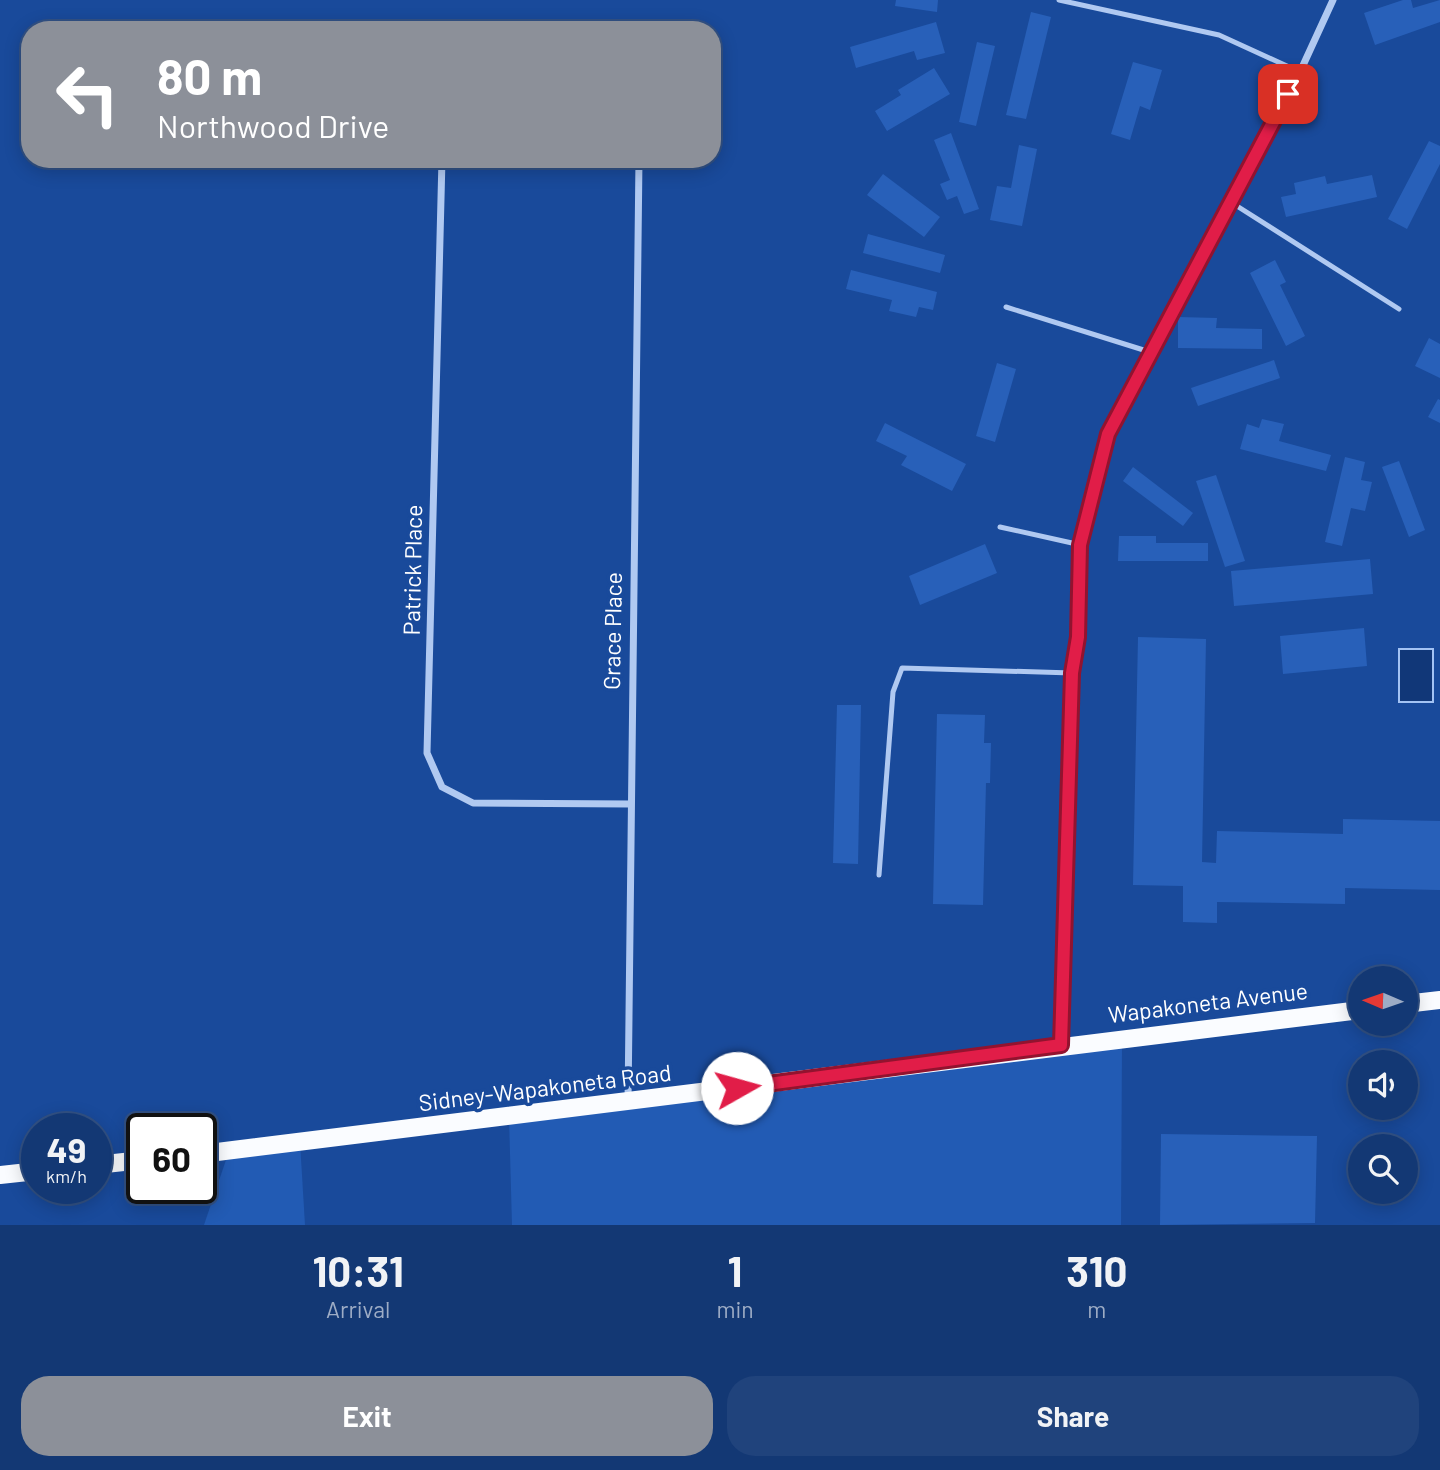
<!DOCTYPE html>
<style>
:root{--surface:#133874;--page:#20437c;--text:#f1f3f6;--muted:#9dacc5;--line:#325286;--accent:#8c9099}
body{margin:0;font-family:Barlow,sans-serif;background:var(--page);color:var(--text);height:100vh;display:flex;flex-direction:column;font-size:26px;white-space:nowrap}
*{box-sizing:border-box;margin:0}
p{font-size:23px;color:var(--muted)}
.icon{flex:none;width:38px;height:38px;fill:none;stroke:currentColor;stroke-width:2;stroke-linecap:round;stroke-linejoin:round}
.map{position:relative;height:1225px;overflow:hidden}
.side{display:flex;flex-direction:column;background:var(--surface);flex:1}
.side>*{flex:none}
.hud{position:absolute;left:21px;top:21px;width:700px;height:147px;border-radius:28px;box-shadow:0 4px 18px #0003,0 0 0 2px var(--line);background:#8c9099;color:#fff;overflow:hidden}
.needle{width:46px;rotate:272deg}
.buttons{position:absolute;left:1348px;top:966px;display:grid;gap:14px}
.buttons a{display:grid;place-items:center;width:70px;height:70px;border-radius:50%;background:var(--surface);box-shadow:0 4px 18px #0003,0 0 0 2px var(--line);font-size:35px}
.speed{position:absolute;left:21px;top:1113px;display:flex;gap:14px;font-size:35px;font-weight:700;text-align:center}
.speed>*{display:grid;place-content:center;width:91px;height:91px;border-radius:50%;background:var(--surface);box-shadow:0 4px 18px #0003,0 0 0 2px var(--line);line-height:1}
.speed small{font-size:18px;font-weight:400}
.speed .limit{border:4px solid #111;border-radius:10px;background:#fff;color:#111}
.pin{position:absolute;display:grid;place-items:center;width:60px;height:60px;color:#fff;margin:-30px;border-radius:14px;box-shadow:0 4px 10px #0006}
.me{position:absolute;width:77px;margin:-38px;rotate:83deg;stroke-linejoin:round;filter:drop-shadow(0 0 5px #0008)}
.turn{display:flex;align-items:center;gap:24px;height:147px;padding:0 21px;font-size:32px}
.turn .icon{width:91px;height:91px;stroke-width:2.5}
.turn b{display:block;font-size:49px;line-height:60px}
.eta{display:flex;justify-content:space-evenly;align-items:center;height:119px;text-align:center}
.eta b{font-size:42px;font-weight:700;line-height:49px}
.cta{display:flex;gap:14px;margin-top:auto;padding:14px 21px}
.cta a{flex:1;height:80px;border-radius:28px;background:var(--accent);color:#fff;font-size:28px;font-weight:700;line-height:80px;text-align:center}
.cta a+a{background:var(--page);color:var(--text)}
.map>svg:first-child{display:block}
</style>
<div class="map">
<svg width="1440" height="1225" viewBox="0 0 1440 1225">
<rect width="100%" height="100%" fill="#194a9b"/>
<g fill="#225bb4">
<path d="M1122,1039L1121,1225H512L509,1117Z"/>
<path d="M300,1142L305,1225H204L229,1151Z"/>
</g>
<rect fill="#113778" stroke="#a3c3f4" stroke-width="2" x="1399" y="649" width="34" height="53"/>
<g fill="#2860b9">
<path d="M896,0H938L937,12L895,6Z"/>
<path d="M1403,0H1411L1413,8L1440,0V22L1375,45L1364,13Z"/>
<path d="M1031,12L1051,17L1026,119L1006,115Z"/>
<path d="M936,22L945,53L917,60L914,51L856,68L850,47Z"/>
<path d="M977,42L995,46L976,126L959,122Z"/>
<path d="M1133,62L1162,70L1150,110L1140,106L1130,140L1111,134Z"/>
<path d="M934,68L950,94L887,131L875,111L901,95L898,90Z"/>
<path d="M951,133L979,209L964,214L957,196L947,200L940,184L950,180L934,140Z"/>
<path d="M1429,141L1440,146V164L1407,229L1388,219Z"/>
<path d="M1019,145L1037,149L1022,226L990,220L997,186L1011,188Z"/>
<path d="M883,174L940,217L924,237L867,195Z"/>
<path d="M1372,175L1377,197L1286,217L1281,197L1296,194L1294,183L1325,176L1327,184Z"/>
<path d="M868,234L945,255L940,273L863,253Z"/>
<path d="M1275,260L1286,282L1280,285L1305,336L1286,346L1250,273Z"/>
<path d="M851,270L937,292L933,310L919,307L916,317L889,311L892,300L846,289Z"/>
<path d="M1178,317L1217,318L1216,328L1262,329V349L1178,348Z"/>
<path d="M1429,338L1440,344V378L1415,366Z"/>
<path d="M1274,360L1280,378L1198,406L1191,388Z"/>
<path d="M997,363L1016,369L995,442L976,436Z"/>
<path d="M1438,399L1440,400V423L1428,417Z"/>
<path d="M1262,419L1284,424L1279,441L1331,455L1326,471L1240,449L1247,424L1259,428Z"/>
<path d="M885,423L966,464L952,491L901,465L907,456L876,441Z"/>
<path d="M1345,457L1365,462L1361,480L1372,482L1365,511L1351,508L1342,546L1325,542Z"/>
<path d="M1399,461L1425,530L1409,537L1382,467Z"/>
<path d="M1133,467L1193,513L1183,526L1123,481Z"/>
<path d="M1216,475L1245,561L1225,567L1196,481Z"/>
<path d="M1119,536H1156V543H1208V561H1118Z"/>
<path d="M985,544L997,573L920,605L909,576Z"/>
<path d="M1370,559L1373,594L1234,606L1231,571Z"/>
<path d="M1364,628L1367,666L1283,674L1280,636Z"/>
<path d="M1138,637L1206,639L1202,862L1216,863L1217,831L1343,834V819L1440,821V890L1345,888V904L1217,902V923L1183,922V886L1133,885Z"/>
<path d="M837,705H861L858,864L833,863Z"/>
<path d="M937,714L985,715L984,743H991L990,783H986L983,905L933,904Z"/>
<path d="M1161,1134L1317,1136L1315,1223L1160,1225Z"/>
</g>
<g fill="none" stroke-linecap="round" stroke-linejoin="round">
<g stroke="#b0c9f1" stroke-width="5">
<path d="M1059,0L1219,35L1300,72"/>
<path d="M1229,201L1399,309"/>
<path d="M1006,307L1150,352"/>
<path d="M1000,527L1081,545"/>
<path d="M879,875L893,692L902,668L1072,673"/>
</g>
<g stroke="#b0c9f1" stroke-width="7">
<path d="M442,159L427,753L442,787L473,803L630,804"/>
<path d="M1061,1045L1072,673L1078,637L1081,545L1108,434L1300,72L1333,0"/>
<path d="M628,1102L639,159"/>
</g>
<g stroke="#fafcff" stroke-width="18">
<path d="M1405,1004L1440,1000"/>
<path d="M201,1154L1360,1010"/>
<path d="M96,1165L142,1160"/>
<path d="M0,1175L37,1171"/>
</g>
</g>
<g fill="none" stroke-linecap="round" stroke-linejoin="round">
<defs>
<path id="route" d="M737,1088L1061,1045L1072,673L1078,637L1080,545L1108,434L1288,94"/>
</defs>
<use href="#route" stroke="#92132f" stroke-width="18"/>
<use href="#route" stroke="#e11d48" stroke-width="12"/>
</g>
<g text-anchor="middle" stroke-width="7" stroke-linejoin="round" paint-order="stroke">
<g font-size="23" fill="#fff" stroke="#194a9b">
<text transform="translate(413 570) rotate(-89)" y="8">Patrick Place</text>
<text transform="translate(613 631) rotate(-89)" y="8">Grace Place</text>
<text transform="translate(1208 1003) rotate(-7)" y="8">Wapakoneta Avenue</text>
<text transform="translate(545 1088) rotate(-7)" y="8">Sidney-Wapakoneta Road</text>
</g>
</g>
</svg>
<div class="buttons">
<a><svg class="needle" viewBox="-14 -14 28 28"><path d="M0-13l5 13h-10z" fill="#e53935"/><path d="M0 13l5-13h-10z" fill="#9dacc5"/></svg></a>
<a><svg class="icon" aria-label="sound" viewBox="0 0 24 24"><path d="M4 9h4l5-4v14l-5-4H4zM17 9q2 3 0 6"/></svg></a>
<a><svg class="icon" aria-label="search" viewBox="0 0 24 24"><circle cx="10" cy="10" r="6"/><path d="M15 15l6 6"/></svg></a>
</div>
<div class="speed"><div>49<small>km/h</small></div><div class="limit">60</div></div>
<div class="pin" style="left:1288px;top:94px;background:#d93025"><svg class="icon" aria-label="arrive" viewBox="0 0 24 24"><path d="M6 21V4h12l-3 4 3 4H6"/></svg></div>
<svg class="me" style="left:737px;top:1088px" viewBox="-20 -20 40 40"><circle r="19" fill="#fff"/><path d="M0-13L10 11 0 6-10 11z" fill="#e11d48"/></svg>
<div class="hud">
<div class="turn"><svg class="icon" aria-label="left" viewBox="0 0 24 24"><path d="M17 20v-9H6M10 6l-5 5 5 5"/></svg><div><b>80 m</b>Northwood Drive</div></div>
</div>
</div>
<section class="side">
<div class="eta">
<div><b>10:31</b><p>Arrival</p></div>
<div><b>1</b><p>min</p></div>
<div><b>310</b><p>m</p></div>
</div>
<div class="cta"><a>Exit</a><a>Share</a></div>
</section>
